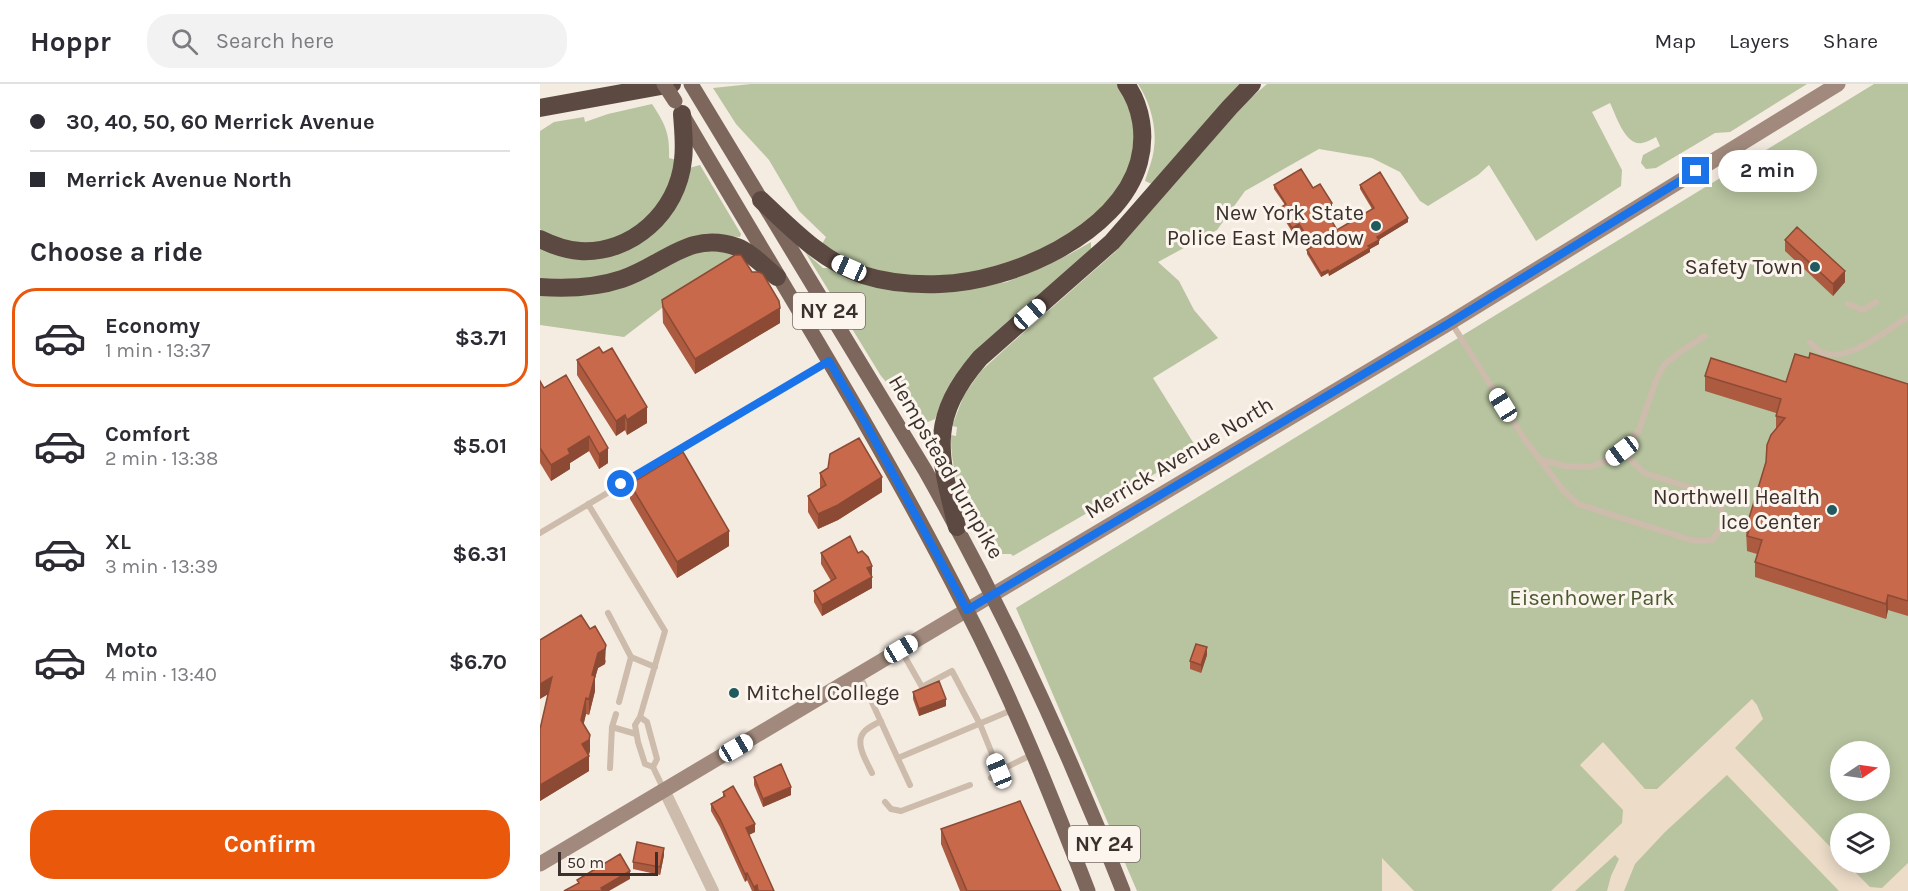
<!DOCTYPE html>
<meta charset="utf-8">
<style>
:root{--surface:#fff;--page:#f2f2f3;--text:#2b2b33;--muted:#7c7c81;--line:#e1e1e2;--accent:#ea580c}
body{margin:0;font-family:Karla,sans-serif;background:var(--page);color:var(--text);height:100vh;display:flex;flex-direction:column;font-size:22px;white-space:nowrap}
*{box-sizing:border-box;margin:0}
p{font-size:20px;color:var(--muted)}
.icon{flex:none;width:33px;height:33px;fill:none;stroke:currentColor;stroke-width:2;stroke-linecap:round;stroke-linejoin:round}
.map{position:relative;flex:1;overflow:hidden}
.side{display:flex;flex-direction:column;background:var(--surface);width:540px}
.side>*{flex:none}
.guide{display:grid;align-content:center;height:132px;padding:0 30px;background:var(--surface)}
.needle{width:39px;rotate:77deg}
.tools{position:absolute;left:1290px;top:657px;display:grid;gap:12px}
.tools a{display:grid;place-items:center;width:60px;height:60px;border-radius:50%;background:var(--surface);box-shadow:0 3px 15px #0003;font-size:30px}
.scale{position:absolute;left:18px;bottom:15px;width:100px;box-sizing:border-box;padding-left:6px;border:3px solid #3b302b;border-top:0;font-size:16px;line-height:21px;white-space:nowrap;color:#3b302b;-webkit-text-stroke:4px #fbf5ee;paint-order:stroke}
.end{position:absolute;width:27px;height:27px;margin:-14px;border:8px solid #1a73e8;background:#fff;box-shadow:0 0 0 3px #fff}
.from{border-radius:50%}
.bubble{position:absolute;height:42px;border-radius:21px;background:var(--surface);box-shadow:0 3px 15px #0003;font-size:20px;font-weight:700;line-height:42px;text-align:center}
.car{position:absolute;width:18px;height:36px;margin:-18px -9px;border-radius:8px;box-shadow:0 0 4px 2px #0007;background:linear-gradient(#fff 24%,#345 0 40%,#fff 0 76%,#345 0 86%,#fff 0)}
.guide b{display:flex;align-items:center;gap:21px;height:57px;font-size:22px}
.guide b+b{border-top:2px solid var(--line)}
.guide i{width:15px;height:15px;background:var(--text)}
ul{padding:0;list-style:none}
li{display:flex;align-items:center;gap:18px;height:99px;margin:0 12px 9px;padding:0 18px;border:3px solid transparent;border-radius:24px}
li div{flex:1}
li b{display:block;font-size:22px}
li em{font-style:normal;font-weight:700}
li.active{border-color:var(--accent)}
li>.icon{width:54px;height:54px;stroke-width:1.5}
h2{padding:0 30px;font-size:27px;line-height:72px}
.button{display:flex;gap:12px;margin-top:auto;padding:12px 30px}
.button a{flex:1;height:69px;border-radius:24px;background:var(--accent);color:#fff;font-size:24px;font-weight:700;line-height:69px;text-align:center}
header{display:flex;align-items:center;gap:36px;box-sizing:border-box;height:84px;padding:0 30px;background:var(--surface);border-bottom:2px solid var(--line)}
header strong{font-size:28px}
nav{display:flex;gap:33px;margin-inline-start:auto;font-size:21px}
.search{width:420px;height:54px;background:var(--page);display:flex;align-items:center;gap:15px;box-sizing:border-box;padding:0 21px;border-radius:24px;color:var(--muted);font-size:22px}
main{display:flex;flex:1;min-height:0}
.map>svg:first-child{display:block}
.green{fill:#b8c4a0;fill-rule:evenodd}
.plaza{fill:#ecdcc8}
.lines{fill:none;stroke-linecap:round;stroke-linejoin:round}
.lane{stroke:#cdbbac;stroke-width:6}
.street{stroke:#cdbbac;stroke-width:12}
.secondary{stroke:#a18a7d;stroke-width:15}
.primary{stroke:#7d675c;stroke-width:15}
.highway{stroke:#5c4a42;stroke-width:18}
.primary-bridge{stroke:#7d675c;stroke-width:15}
.wall{fill:#ac5a40}
.shaded-wall{fill:#8c4a34}
.building{fill:#c8694b;stroke:#8c4a34;stroke-width:1.5}
.route{stroke:#1a73e8;stroke-width:8}
.poi-dot{fill:#1f5a5e;stroke:#fbf5ee;stroke-width:2}
.labels{text-anchor:middle;dominant-baseline:central;stroke-width:6;stroke-linejoin:round;paint-order:stroke}
.shield{fill:#fbf5ee;stroke:#756b66;stroke-width:1.5}
.shield-label{font-size:21px;font-weight:bold;fill:#3b302b}
.poi-label{font-size:22px;fill:#3b302b;stroke:#fbf5ee;text-anchor:end}
.street-label{font-size:22px;fill:#3b302b;stroke:#fbf5ee}
.park-label{font-size:22px;fill:#4a5a2e;stroke:#fbf5ee}
</style>
<header>
<strong>Hoppr</strong>
<div class="search"><svg class="icon" aria-label="search" viewBox="0 0 24 24"><circle cx="10" cy="10" r="6"/><path d="M15 15l6 6"/></svg>Search here</div>
<nav><a>Map</a><a>Layers</a><a>Share</a></nav>
</header>
<main>
<section class="side">
<div class="guide">
<b><i class="from"></i>30, 40, 50, 60 Merrick Avenue</b>
<b><i></i>Merrick Avenue North</b>
</div>
<h2>Choose a ride</h2>
<ul>
<li class="active"><svg class="icon" aria-label="car" viewBox="0 0 24 24"><path d="M5 17H2v-5l4-1 3-4h7l3 4 3 1v5h-3M9 17h6M6 11h13"/><circle cx="7" cy="17" r="2"/><circle cx="17" cy="17" r="2"/></svg><div><b>Economy</b><p>1 min · 13:37</p></div><em>$3.71</em></li>
<li><svg class="icon" aria-label="car" viewBox="0 0 24 24"><path d="M5 17H2v-5l4-1 3-4h7l3 4 3 1v5h-3M9 17h6M6 11h13"/><circle cx="7" cy="17" r="2"/><circle cx="17" cy="17" r="2"/></svg><div><b>Comfort</b><p>2 min · 13:38</p></div><em>$5.01</em></li>
<li><svg class="icon" aria-label="car" viewBox="0 0 24 24"><path d="M5 17H2v-5l4-1 3-4h7l3 4 3 1v5h-3M9 17h6M6 11h13"/><circle cx="7" cy="17" r="2"/><circle cx="17" cy="17" r="2"/></svg><div><b>XL</b><p>3 min · 13:39</p></div><em>$6.31</em></li>
<li><svg class="icon" aria-label="car" viewBox="0 0 24 24"><path d="M5 17H2v-5l4-1 3-4h7l3 4 3 1v5h-3M9 17h6M6 11h13"/><circle cx="7" cy="17" r="2"/><circle cx="17" cy="17" r="2"/></svg><div><b>Moto</b><p>4 min · 13:40</p></div><em>$6.70</em></li>
</ul>
<div class="button"><a>Confirm</a></div>
</section>
<div class="map">
<svg width="1368" height="807" viewBox="0 0 1368 807">
<rect width="100%" height="100%" fill="#f4ebe1"/>
<!-- green -->
<path class="green" d="M 211,0 L 577,0 L 583,7 L 595,37 L 596,66 L 583,102 L 544,140 L 513,161 L 475,177 L 430,189 L 390,193 L 354,190 L 319,181 L 282,160 L 286,153 L 259,127 L 229,76 L 196,40 L 173,4 Z
M 598,0 L 703,0 L 612,100 L 605,97 C 608,87 613,75 614,64 C 617,43 610,18 598,0 Z
M 727,0 L 1267,0 L 1190,48 L 1175,49 L 1116,84 L 1106,85 L 1101,79 L 1103,71 L 1120,62 L 1116,53 C 1112,55 1107,58 1102,59 C 1085,62 1076,31 1070,19 L 1052,28 L 1082,86 L 1081,102 L 996,157 L 949,81 L 938,91 L 888,122 L 880,117 L 860,88 L 832,74 L 779,65 L 705,107 L 677,146 L 618,178 L 639,197 L 654,226 L 678,254 L 613,294 L 656,363 L 649,370 L 473,472 L 471,470 L 462,470 L 454,466 L 452,469 C 430,431 410,396 411,351 L 416,352 L 417,343 L 412,342 L 424,311 L 441,287 L 466,264 L 575,168 L 706,18 Z
M 1334,0 L 1368,0 L 1368,807 L 597,807 L 476,524 ZM 1300,668 L 1340,668 L 1340,706 L 1300,706 ZM 1300,740 L 1340,740 L 1340,778 L 1300,778 Z
M 112,20 C 125,40 130,49 129,74 L 137,76 C 133,95 128,116 114,130 C 85,159 34,172 0,145 L 0,47 L 14,38 L 44,33 L 45,38 L 68,30 Z
M 160,81 L 201,150 L 200,153 L 169,151 L 96,184 L 57,196 L 0,194 L 0,162 L 22,171 L 112,150 L 132,129 L 144,106 L 149,84 Z
M 551,158 L 551,169 L 421,284 L 403,314 L 395,335 L 383,340 L 341,292 L 265,168 L 283,184 L 292,184 L 326,200 L 364,208 L 406,208 L 467,198 L 528,171 Z
M 155,166 L 195,169 L 195,172 L 156,198 L 84,253 L 0,241 L 0,208 L 22,211 Z"/>
<!-- plaza -->
<path class="plaza" d="M 1212,615 L 1217,621 L 1223,635 L 1195,664 L 1300,773 L 1300,778 L 1306,779 L 1330,803 L 1342,804 L 1368,779 L 1368,807 L 1299,807 L 1187,691 L 1125,748 L 1095,780 L 1084,807 L 1067,807 L 1071,792 L 1079,775 L 1075,771 L 1035,807 L 1011,807 L 1082,739 L 1083,726 L 1040,681 L 1063,658 L 1105,705 L 1117,705 Z
M 842,774 L 874,807 L 842,807 Z"/>
<g class="lines">
<!-- lane -->
<path class="lane" d="M 1308,220 L 1323,226 L 1336,218
M 911,238 L 985,356 L 1023,406 L 1038,420 L 1154,457 L 1172,456 C 1188,440 1186,423 1168,409 L 1104,389 L 1082,367
M 1270,259 C 1273,261 1277,266 1281,268 C 1308,280 1346,246 1368,233
M 1002,376 L 1025,382 L 1050,383 L 1071,375 L 1088,362 L 1099,346 L 1116,296 L 1124,281 L 1140,268 L 1165,252
M 48,420 L 125,547 L 100,633 L 95,641 L 98,658 L 105,680 L 113,683 L 123,704
M 0,449 L 289,277
M 68,529 L 91,573 L 115,583
M 361,566 L 382,603 L 412,587 L 440,640 L 459,687
M 319,590 L 370,701
M 79,618 L 91,573
M 100,633 L 107,638 L 117,675 L 113,683
M 72,643 L 96,650
M 358,674 L 472,626
M 70,684 L 72,643 L 76,630
M 332,689 C 327,678 314,659 324,648 C 328,643 336,640 341,637
M 451,694 L 459,687 L 493,670
M 345,718 L 351,725 L 361,727 L 430,701"/>
<!-- street -->
<path class="street" d="M 124,706 L 173,807"/>
<!-- secondary -->
<path class="secondary" d="M 0,780 L 911,238 L 1298,0"/>
<!-- primary -->
<path class="primary" d="M 151,0 L 385,386 C 461,521 527,662 583,807
M 142,30 C 238,194 340,355 426,525 C 473,616 511,711 548,807"/>
<!-- highway -->
<path class="highway" d="M 0,24 L 132,0
M 221,116 C 252,145 282,177 323,191 C 348,199 375,201 400,200 C 470,198 579,151 599,78 C 606,52 602,23 586,0
M 0,155 C 12,161 26,166 40,167 C 92,170 138,128 143,76 C 145,61 143,45 142,30
M 0,203 C 28,205 55,204 82,195 C 124,181 149,146 197,163 C 209,167 226,184 237,193
M 417,443 C 399,370 387,336 440,274 L 572,158 L 690,23 L 712,0"/>
<!-- primary-bridge -->
<path class="primary-bridge" d="M 124,0 L 135,17"/>
</g>
<!-- wall -->
<path class="wall" d="M 734,101 L 773,104 L 792,123 L 786,127 L 797,146 L 832,125 L 820,105 L 820,101 L 868,138 L 838,156 L 839,160 L 830,165 L 830,168 L 789,192 L 788,189 L 781,193 L 767,170 L 767,166 L 771,164 L 759,144 L 752,148 L 740,128 L 740,124 L 745,121 L 734,105 Z
M 1245,156 L 1305,198 L 1293,212 L 1245,167 Z
M 122,216 L 240,239 L 155,290 L 123,239 Z
M 37,276 L 107,339 L 87,351 L 85,346 L 76,352 L 37,291 Z
M 26,291 L 68,379 L 59,385 L 49,367 L 30,379 L 30,385 L 11,397 L 0,379 L 0,297 L 4,304 Z
M 1165,292 L 1246,298 L 1368,300 L 1368,532 L 1348,526 L 1346,535 L 1215,493 L 1215,478 L 1217,470 L 1207,467 L 1206,444 L 1236,345 L 1236,329 L 1165,307 Z
M 280,389 L 342,408 L 298,436 L 278,445 L 268,428 L 268,412 L 280,405 Z
M 90,400 L 189,462 L 137,494 L 90,415 Z
M 281,469 L 318,469 L 332,482 L 332,504 L 282,532 L 274,518 L 274,507 L 291,497 L 281,480 Z
M 667,571 L 661,589 L 650,585 L 650,577 Z
M 66,576 L 65,580 L 58,584 L 55,594 L 55,607 L 49,631 L 46,630 L 43,641 L 50,667 L 48,671 L 49,687 L 0,717 L 0,645 L 8,610 Z
M 373,608 L 406,622 L 379,632 L 373,615 Z
M 214,693 L 251,711 L 223,723 L 214,701 Z
M 183,708 L 215,748 L 209,751 L 234,807 L 212,807 L 207,796 L 205,798 L 180,743 L 171,727 L 171,720 L 183,713 Z
M 401,745 L 521,807 L 420,807 L 401,760 Z
M 124,771 L 120,791 L 93,785 L 93,778 Z"/>
<!-- shaded-wall -->
<path class="shaded-wall" d="M 792,119 L 792,123 L 784,128 L 784,124 Z
M 868,134 L 868,138 L 837,157 L 837,153 Z
M 759,140 L 759,144 L 752,148 L 752,144 Z
M 839,156 L 839,160 L 830,165 L 830,168 L 789,192 L 789,188 Z
M 788,186 L 788,189 L 781,193 L 781,189 Z
M 1305,187 L 1305,198 L 1293,212 L 1293,200 Z
M 240,224 L 240,239 L 155,290 L 155,275 Z
M 107,323 L 107,339 L 87,351 L 87,336 Z
M 85,331 L 85,346 L 76,352 L 76,337 Z
M 49,352 L 49,367 L 30,379 L 30,385 L 11,397 L 11,381 L 28,365 Z
M 68,364 L 68,379 L 59,385 L 59,370 Z
M 342,393 L 342,408 L 298,436 L 278,445 L 278,430 Z
M 189,447 L 189,462 L 137,494 L 137,478 Z
M 332,482 L 332,504 L 282,532 L 282,521 L 327,484 Z
M 1348,511 L 1348,526 L 1346,535 L 1346,520 Z
M 66,561 L 65,580 L 58,584 L 55,594 L 55,607 L 49,631 L 49,615 L 52,591 L 58,569 Z
M 667,563 L 667,571 L 661,589 L 661,581 Z
M 12,593 L 12,608 L 0,615 L 0,600 Z
M 46,614 L 46,630 L 41,652 L 41,636 Z
M 406,615 L 406,622 L 379,632 L 379,625 Z
M 50,651 L 50,667 L 49,671 L 42,660 Z
M 49,672 L 49,687 L 0,717 L 0,701 Z
M 251,703 L 251,711 L 223,723 L 223,715 Z
M 215,740 L 215,748 L 206,752 L 206,744 Z
M 124,764 L 124,771 L 120,791 L 120,783 Z
M 90,787 L 90,795 L 69,807 L 61,807 L 61,804 Z
M 207,789 L 207,796 L 205,798 L 205,790 Z
M 217,801 L 217,807 L 214,807 L 214,803 Z"/>
<!-- building -->
<path class="building" d="M 761,85 L 773,104 L 780,100 L 792,119 L 784,124 L 797,146 L 834,124 L 820,101 L 840,88 L 868,134 L 837,153 L 839,156 L 828,162 L 830,164 L 789,188 L 788,186 L 781,189 L 767,166 L 773,162 L 759,140 L 752,144 L 740,124 L 746,120 L 734,101 Z
M 1257,143 L 1305,187 L 1293,200 L 1245,156 Z
M 195,171 L 201,171 L 212,188 L 219,188 L 223,190 L 239,217 L 240,224 L 155,275 L 123,223 L 122,216 Z
M 59,263 L 63,269 L 72,264 L 107,323 L 87,336 L 85,331 L 76,337 L 37,276 Z
M 1270,269 L 1368,300 L 1368,517 L 1348,511 L 1346,520 L 1215,478 L 1222,456 L 1207,452 L 1209,446 L 1206,444 L 1226,378 L 1227,361 L 1231,351 L 1245,334 L 1236,332 L 1241,315 L 1165,292 L 1171,274 L 1246,298 L 1255,270 L 1269,274 Z
M 26,291 L 68,364 L 59,370 L 49,352 L 28,365 L 30,370 L 11,381 L 0,364 L 0,297 L 4,304 Z
M 319,354 L 342,393 L 298,421 L 278,430 L 268,412 L 286,401 L 280,389 L 288,384 L 290,370 Z
M 143,368 L 189,447 L 137,478 L 90,400 Z
M 310,452 L 318,469 L 322,467 L 328,473 L 332,482 L 327,484 L 332,493 L 282,521 L 274,507 L 296,494 L 281,469 Z
M 41,531 L 50,545 L 55,542 L 66,561 L 65,565 L 58,569 L 52,591 L 55,592 L 49,615 L 46,614 L 41,636 L 50,651 L 49,656 L 42,660 L 49,672 L 0,701 L 0,645 L 12,593 L 0,600 L 0,556 Z
M 656,560 L 667,563 L 661,581 L 650,577 Z
M 399,597 L 406,615 L 379,625 L 373,608 Z
M 241,680 L 251,703 L 223,715 L 214,693 Z
M 193,702 L 215,740 L 206,744 L 234,807 L 218,807 L 217,801 L 214,803 L 207,789 L 205,790 L 180,735 L 171,720 L 185,712 L 183,708 Z
M 480,717 L 521,807 L 427,807 L 401,745 Z
M 97,758 L 124,764 L 120,783 L 93,778 Z
M 80,770 L 90,787 L 61,804 L 63,807 L 24,807 L 39,799 L 37,796 Z"/>
<g class="lines">
<!-- route -->
<path class="route" d="M 81,400 L 289,277 L 326,340 L 427,526 L 911,238 L 1156,87"/>
</g>
<!-- markers -->
<g class="poi-dot">
<circle cx="836" cy="142" r="6"/>
<circle cx="1275" cy="183" r="6"/>
<circle cx="1292" cy="426" r="6"/>
<circle cx="194" cy="609" r="6"/>
</g>
<g class="labels">
<!-- shield labels -->
<g class="shield">
<rect x="253" y="209" width="72" height="36" rx="4.5"/>
<rect x="528" y="742" width="72" height="36" rx="4.5"/>
</g>
<g class="shield-label">
<text x="289" y="227">NY 24</text>
<text x="564" y="760">NY 24</text>
</g>
<!-- poi labels -->
<g class="poi-label">
<text x="824" y="129">New York State<tspan x="824" dy="25">Police East Meadow</tspan></text>
<text x="1263" y="183">Safety Town</text>
<text x="1280" y="413">Northwell Health<tspan x="1280" dy="25">Ice Center</tspan></text>
<text x="206" y="609" text-anchor="start">Mitchel College</text>
</g>
<!-- street labels -->
<g class="street-label">
<text transform="translate(639 374) rotate(-31)">Merrick Avenue North</text>
<text transform="translate(406 383) rotate(60)">Hempstead Turnpike</text>
</g>
<!-- park labels -->
<g class="park-label">
<text x="1052" y="514">Eisenhower Park</text>
</g>
</g>
</svg>
<div class="tools">
<a><svg class="needle" viewBox="-14 -14 28 28"><path d="M0-13l5 13h-10z" fill="#e53935"/><path d="M0 13l5-13h-10z" fill="#7c7c81"/></svg></a>
<a><svg class="icon" aria-label="layers" viewBox="0 0 24 24"><path d="M12 4l9 5-9 5-9-5zM3 14l9 5 9-5"/></svg></a>
</div>
<div class="scale">50 m</div>
<i class="end from" style="left:81px;top:400px"></i>
<i class="end" style="left:1156px;top:87px"></i>
<div class="bubble" style="left:1178px;top:66px;width:99px">2 min</div>
<i class="car" style="left:309px;top:184px;rotate:294deg"></i>
<i class="car" style="left:490px;top:230px;rotate:49deg"></i>
<i class="car" style="left:963px;top:321px;rotate:328deg"></i>
<i class="car" style="left:1082px;top:367px;rotate:233deg"></i>
<i class="car" style="left:361px;top:565px;rotate:59deg"></i>
<i class="car" style="left:196px;top:664px;rotate:60deg"></i>
<i class="car" style="left:459px;top:687px;rotate:338deg"></i>
</div>
</main>
